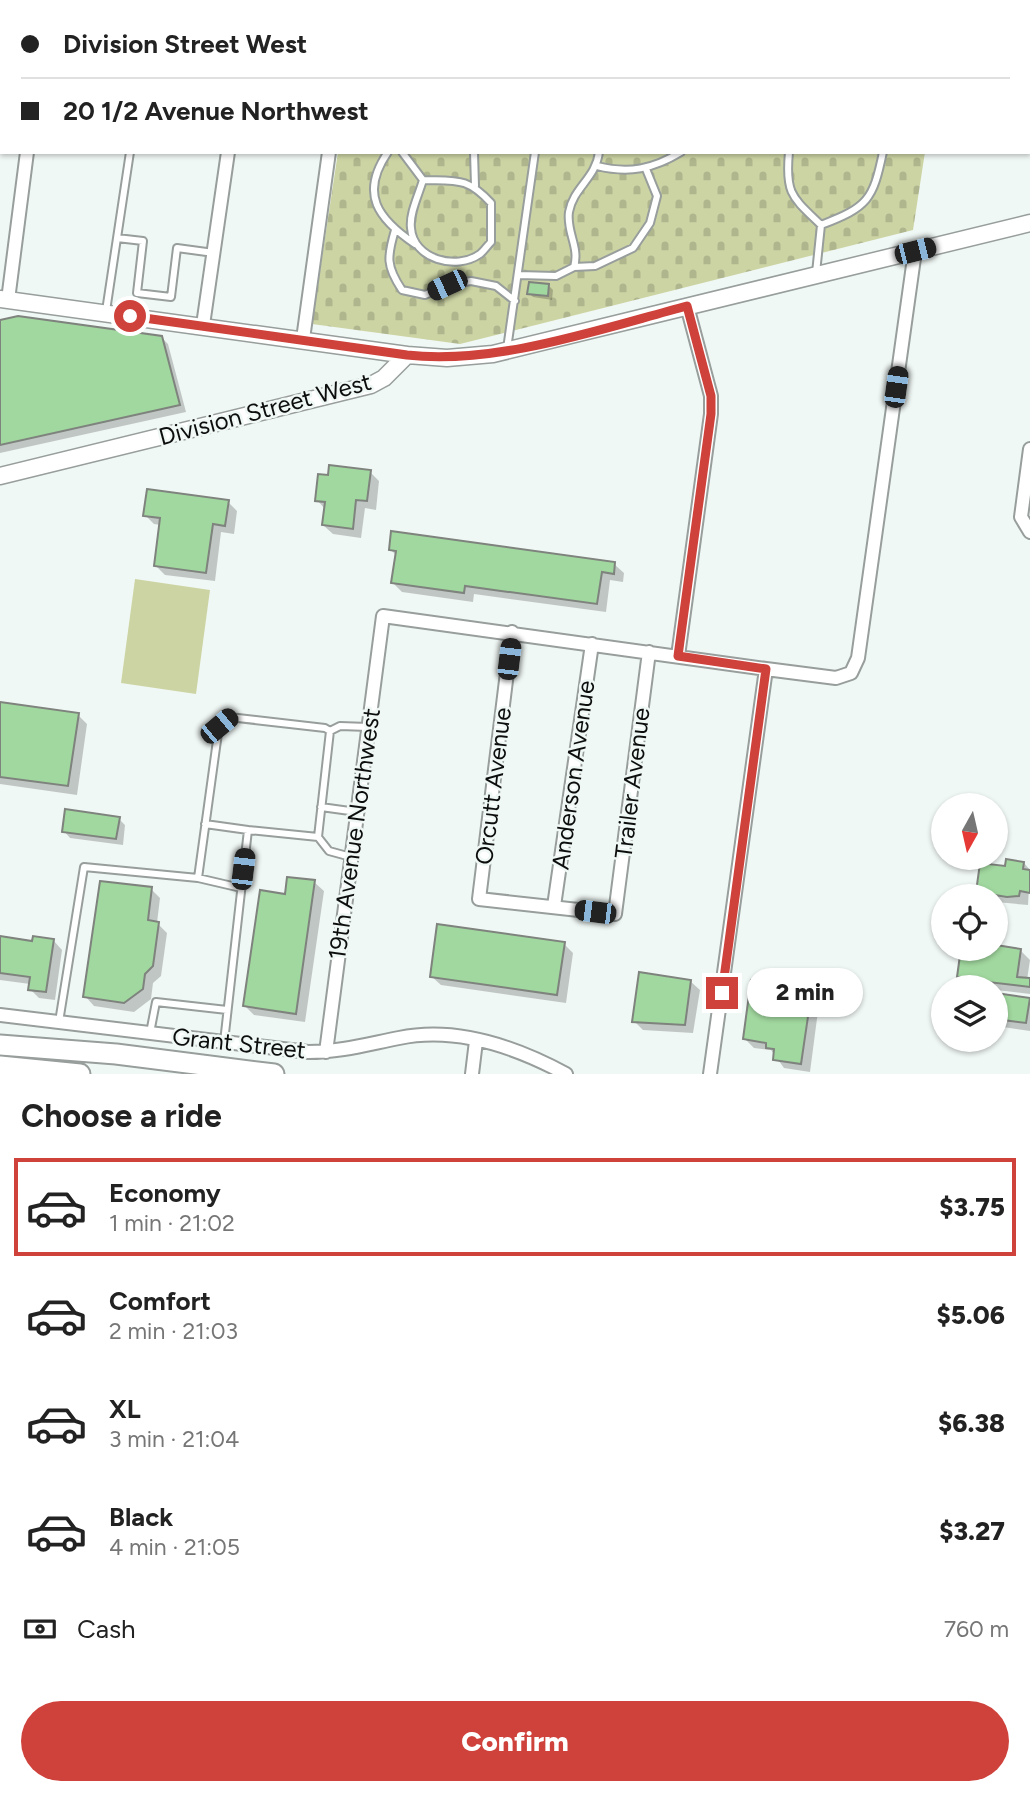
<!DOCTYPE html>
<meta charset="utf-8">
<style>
:root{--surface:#fff;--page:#f2f2f2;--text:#222;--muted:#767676;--line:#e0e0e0;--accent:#cf413b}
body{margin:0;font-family:Figtree,sans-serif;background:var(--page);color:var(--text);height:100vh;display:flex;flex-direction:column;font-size:26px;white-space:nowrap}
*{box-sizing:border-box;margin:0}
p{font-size:23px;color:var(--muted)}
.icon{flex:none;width:38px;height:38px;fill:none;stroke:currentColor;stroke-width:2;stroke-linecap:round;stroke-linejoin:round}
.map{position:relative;height:1074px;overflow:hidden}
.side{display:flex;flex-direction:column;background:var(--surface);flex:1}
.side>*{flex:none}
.top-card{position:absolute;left:0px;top:0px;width:1031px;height:154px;box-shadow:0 2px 5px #0004;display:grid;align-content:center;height:154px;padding:0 21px;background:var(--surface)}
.needle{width:46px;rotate:188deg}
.fabs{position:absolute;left:931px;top:793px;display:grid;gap:14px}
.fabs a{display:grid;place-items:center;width:77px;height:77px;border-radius:50%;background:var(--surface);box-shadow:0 2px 5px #0004;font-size:35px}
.end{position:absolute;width:32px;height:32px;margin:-16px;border:9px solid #cf413b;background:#fff;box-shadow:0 0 0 4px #fff}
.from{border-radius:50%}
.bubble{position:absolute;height:49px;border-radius:24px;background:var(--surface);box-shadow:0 2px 5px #0004;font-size:23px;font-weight:800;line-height:49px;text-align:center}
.car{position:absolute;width:21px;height:42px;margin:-21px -10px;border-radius:9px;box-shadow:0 0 5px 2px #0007;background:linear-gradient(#222 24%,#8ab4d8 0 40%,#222 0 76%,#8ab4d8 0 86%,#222 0)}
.top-card b{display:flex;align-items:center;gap:24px;height:66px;font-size:26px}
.top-card b+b{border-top:2px solid var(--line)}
.top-card i{width:18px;height:18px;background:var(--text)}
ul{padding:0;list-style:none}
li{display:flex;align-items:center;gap:21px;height:98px;margin:0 14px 10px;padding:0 7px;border:4px solid transparent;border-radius:0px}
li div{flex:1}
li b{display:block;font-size:26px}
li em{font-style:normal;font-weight:800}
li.active{border-color:var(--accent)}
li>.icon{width:63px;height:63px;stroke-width:1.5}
h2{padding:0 21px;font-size:32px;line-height:84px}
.pay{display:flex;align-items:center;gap:18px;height:77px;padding:0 21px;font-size:26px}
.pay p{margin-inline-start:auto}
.action{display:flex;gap:14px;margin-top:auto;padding:14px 21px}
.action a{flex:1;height:80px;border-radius:42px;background:var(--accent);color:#fff;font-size:28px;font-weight:800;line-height:80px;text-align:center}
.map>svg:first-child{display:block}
.cemetery{fill:url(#cemetery-stones)}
.pitch{fill:#cdd4a4}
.shadow{fill:#0003}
.building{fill:#a1d89f;stroke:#7f837e;stroke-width:2}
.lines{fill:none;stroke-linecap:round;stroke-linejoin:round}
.service-casing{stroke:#979e9c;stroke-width:10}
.minor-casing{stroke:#979e9c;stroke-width:16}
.tertiary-casing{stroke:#979e9c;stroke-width:19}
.primary-casing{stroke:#979e9c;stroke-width:23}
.path{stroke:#979c9a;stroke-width:2;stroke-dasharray:3.5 3.5;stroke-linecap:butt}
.service{stroke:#fff;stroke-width:6}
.minor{stroke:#fff;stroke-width:12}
.tertiary{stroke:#fff;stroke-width:16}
.primary{stroke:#fff;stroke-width:19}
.route{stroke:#cf413b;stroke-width:9}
.labels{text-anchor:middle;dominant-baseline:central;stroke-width:5;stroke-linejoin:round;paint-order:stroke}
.street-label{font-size:24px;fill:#0c0e0d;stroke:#f0f8f5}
</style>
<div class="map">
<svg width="1030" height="1074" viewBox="0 0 1030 1074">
<defs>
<pattern id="cemetery-stones" width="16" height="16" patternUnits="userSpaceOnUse" patternTransform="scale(1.75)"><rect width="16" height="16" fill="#cdd4a4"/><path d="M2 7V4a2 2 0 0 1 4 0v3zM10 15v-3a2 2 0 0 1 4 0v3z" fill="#afb58c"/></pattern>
</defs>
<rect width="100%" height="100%" fill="#f0f8f5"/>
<!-- cemetery -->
<path class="cemetery" d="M 360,0 L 949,0 L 360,2 Z
M 338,152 L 925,152 L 913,230 L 460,344 L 312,324 Z"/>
<!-- pitch -->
<path class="pitch" d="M 135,579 L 210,590 L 196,694 L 121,683 Z"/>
<!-- shadow -->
<path class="shadow" d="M 80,0 L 124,0 L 126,2 L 79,2 Z
M 0,1 L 4,2 L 2,2 L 2,31 Z
M 0,64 L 2,64 L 2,93 L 0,93 Z
M 549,286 L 553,290 L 552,300 L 533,297 L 529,293 Z
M 0,321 L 161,337 L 168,344 L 186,412 L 0,453 Z
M 370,472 L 379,481 L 376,510 L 365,508 L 361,538 L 333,534 L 323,525 L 325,509 L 317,500 Z
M 228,502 L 237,511 L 234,534 L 221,532 L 215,581 L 165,575 L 156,566 L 161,525 L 154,524 L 145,515 Z
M 390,549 L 614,564 L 624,573 L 623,582 L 610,580 L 606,612 L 474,594 L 473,602 L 402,592 L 393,583 L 397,556 Z
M 0,704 L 78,715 L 87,724 L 77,795 L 0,784 Z
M 119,819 L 125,825 L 123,845 L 70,838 L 64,831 Z
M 1024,863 L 1030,870 L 1028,905 L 996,902 L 996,896 L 982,896 L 978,892 L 1007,868 Z
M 314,882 L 324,891 L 305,1022 L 254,1015 L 245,1006 L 286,896 Z
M 151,889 L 160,898 L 157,923 L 167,933 L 161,976 L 153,983 L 151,999 L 134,1012 L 94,1006 L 85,996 Z
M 0,938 L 33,943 L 53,940 L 62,950 L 55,1000 L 39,998 L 30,989 L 30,984 L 0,980 Z
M 564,944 L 573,953 L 566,1003 L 441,985 L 431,976 Z
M 996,947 L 1020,950 L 1030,960 L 1027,980 L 1030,980 L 1030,994 L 996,990 L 996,987 L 971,987 L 959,977 Z
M 690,981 L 700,990 L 693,1033 L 643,1030 L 634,1021 Z
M 816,991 L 825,1000 L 823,1012 L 818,1011 L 810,1072 L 784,1068 L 771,1050 L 754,1048 L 745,1039 Z
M 996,995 L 1030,1001 L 1030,1031 L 996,1026 Z"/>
<!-- building -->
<path class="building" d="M 529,282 L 549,284 L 548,296 L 527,294 Z
M 18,316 L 162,336 L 180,405 L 0,445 L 0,320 Z
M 329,465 L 371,470 L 367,501 L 356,500 L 353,529 L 322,525 L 325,502 L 315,501 L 318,474 L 328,475 Z
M 147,489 L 229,500 L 225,526 L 213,524 L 206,573 L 154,566 L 160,518 L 143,516 Z
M 391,531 L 615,562 L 614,574 L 602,572 L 597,604 L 465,586 L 464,593 L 391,583 L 396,551 L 389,550 Z
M 0,702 L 79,713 L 68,786 L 0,777 Z
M 65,809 L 120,817 L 116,839 L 62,832 Z
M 1006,859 L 1024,862 L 1023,869 L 1030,870 L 1030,893 L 1020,891 L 1019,896 L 1007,897 L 976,892 L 980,863 L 1005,866 Z
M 287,877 L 315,880 L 296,1014 L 243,1006 L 260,890 L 285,894 Z
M 100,881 L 152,887 L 148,920 L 159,922 L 153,966 L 145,974 L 143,989 L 124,1003 L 83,997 Z
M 437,924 L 565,942 L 557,995 L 430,977 Z
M 0,936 L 32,941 L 33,936 L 54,939 L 46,992 L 28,990 L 30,977 L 0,973 Z
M 996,945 L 1021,949 L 1017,977 L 1030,978 L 1030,987 L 980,981 L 979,987 L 970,987 L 971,979 L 957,977 L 961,948 L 996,948 Z
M 639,972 L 691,980 L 685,1025 L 632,1022 Z
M 751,980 L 817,989 L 815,1003 L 810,1003 L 801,1064 L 773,1060 L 774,1049 L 766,1048 L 766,1043 L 743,1039 Z
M 996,993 L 1030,998 L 1026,1023 L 996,1019 Z"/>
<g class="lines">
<!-- service casing -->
<g class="service-casing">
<path id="service" d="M 485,0 L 485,2
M 708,0 L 708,2
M 153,2 L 153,0
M 433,2 L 435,0
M 556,2 L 557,0
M 616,2 L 617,0
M 388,152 C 359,194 378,219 415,244
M 402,152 L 423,180
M 474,152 L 475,186
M 789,152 C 785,194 792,197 821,225
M 597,166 C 629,174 653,169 681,152
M 423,180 C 457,181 467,177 491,203 L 491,242 C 487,246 484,251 480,254 C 456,271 413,259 411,228 C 409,214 419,194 423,180 Z
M 821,225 C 868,207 873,200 883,152
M 395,230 C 387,257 386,266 402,290 L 425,295 L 447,285 L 471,281 L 496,286 L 515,301
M 117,238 L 143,241 L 137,293 L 171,297 L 177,248 L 214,253
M 574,267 L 595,266 L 633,248 L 650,223 L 657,196 L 646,169
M 816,273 L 821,225
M 518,275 L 556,276 L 574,267 C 580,247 566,232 569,212 C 573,188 596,178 599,152
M 106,311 L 130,152
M 507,349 L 535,152
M 330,731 L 340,726 L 368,727
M 321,807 L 357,812
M 205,824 L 248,830
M 318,837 L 329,851 L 351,857
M 198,878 L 241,888
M 59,1022 L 84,867 L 198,878 L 219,726 L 229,717 L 325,728 L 330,731 L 318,837 L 248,830 L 224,1042
M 150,1033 L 156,1002 L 227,1010"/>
</g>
<!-- minor casing -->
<g class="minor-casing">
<path id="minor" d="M 45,2 L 45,0
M 249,2 L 250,0
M 351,2 L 351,0
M 8,300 L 27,152
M 203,325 L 228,152
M 303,339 L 329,152
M 1030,449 L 1021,517 L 1030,532
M 512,632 L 479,899 L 615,914 L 649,652
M 678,656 L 711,414 L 711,396 L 687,306
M 554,906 L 592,644
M 0,1015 L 308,1052 C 340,1052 368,1044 399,1038 C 456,1026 516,1047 566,1074
M 326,1052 L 383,616 L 766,669 L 836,678 L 851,673 L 858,658 L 915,251
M 472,1074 L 476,1041
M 710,1074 L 766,669"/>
</g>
<!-- tertiary casing -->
<g class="tertiary-casing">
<path id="tertiary" d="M 0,299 L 407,355 L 384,378 L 371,385 L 0,476
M 407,355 L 447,358 L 493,354 L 1030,223"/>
</g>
<!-- primary casing -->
<g class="primary-casing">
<path id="primary" d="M 0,1045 L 116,1054 L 274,1074
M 0,1066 L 80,1074"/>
</g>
<!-- path -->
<path class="path" d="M 776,2 L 776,0"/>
<!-- service -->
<use href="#service" class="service"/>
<!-- minor -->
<use href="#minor" class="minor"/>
<!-- tertiary -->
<use href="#tertiary" class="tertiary"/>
<!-- primary -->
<use href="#primary" class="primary"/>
</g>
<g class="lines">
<!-- route -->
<path class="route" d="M 130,316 L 407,355 C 497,365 600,329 687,306 L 711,396 L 711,414 L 678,656 L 766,669 L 722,993"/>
</g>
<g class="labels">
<!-- street labels -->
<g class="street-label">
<text transform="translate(265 409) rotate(-15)">Division Street West</text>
<text transform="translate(573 775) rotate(-82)">Anderson Avenue</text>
<text transform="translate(632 783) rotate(-83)">Trailer Avenue</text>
<text transform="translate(493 786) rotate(-83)">Orcutt Avenue</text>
<text transform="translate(354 834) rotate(-82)">19th Avenue Northwest</text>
<text transform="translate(239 1043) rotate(6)">Grant Street</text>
</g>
</g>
</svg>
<div class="fabs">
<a><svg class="needle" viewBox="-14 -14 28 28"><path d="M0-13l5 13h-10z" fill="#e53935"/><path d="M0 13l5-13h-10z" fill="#767676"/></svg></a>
<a><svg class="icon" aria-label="locate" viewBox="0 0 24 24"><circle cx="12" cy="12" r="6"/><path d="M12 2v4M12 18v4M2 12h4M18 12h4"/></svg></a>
<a><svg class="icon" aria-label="layers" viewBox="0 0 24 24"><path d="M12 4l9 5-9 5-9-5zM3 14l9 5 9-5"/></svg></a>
</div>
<i class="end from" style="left:130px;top:316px"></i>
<i class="end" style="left:722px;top:993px"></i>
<div class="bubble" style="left:747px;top:968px;width:116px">2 min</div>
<i class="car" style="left:915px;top:251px;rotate:76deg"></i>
<i class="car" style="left:447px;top:285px;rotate:245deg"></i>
<i class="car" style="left:896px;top:387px;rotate:8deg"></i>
<i class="car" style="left:509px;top:659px;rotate:7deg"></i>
<i class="car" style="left:219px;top:726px;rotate:50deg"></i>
<i class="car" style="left:243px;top:869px;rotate:7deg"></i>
<i class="car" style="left:595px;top:912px;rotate:277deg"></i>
<div class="top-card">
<b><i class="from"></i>Division Street West</b>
<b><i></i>20 1/2 Avenue Northwest</b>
</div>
</div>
<section class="side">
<h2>Choose a ride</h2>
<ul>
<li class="active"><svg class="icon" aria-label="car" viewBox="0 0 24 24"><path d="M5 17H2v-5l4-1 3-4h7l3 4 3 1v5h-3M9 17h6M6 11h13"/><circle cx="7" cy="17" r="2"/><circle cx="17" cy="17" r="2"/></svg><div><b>Economy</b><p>1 min · 21:02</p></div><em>$3.75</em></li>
<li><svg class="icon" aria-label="car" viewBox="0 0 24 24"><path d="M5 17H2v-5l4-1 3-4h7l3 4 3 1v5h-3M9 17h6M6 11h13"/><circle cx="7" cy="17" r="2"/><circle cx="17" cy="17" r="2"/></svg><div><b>Comfort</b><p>2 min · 21:03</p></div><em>$5.06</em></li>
<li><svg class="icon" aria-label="car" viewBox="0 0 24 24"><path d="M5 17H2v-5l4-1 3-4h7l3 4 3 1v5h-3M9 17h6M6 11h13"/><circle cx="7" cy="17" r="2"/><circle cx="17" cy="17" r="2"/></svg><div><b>XL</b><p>3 min · 21:04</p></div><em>$6.38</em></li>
<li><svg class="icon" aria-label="car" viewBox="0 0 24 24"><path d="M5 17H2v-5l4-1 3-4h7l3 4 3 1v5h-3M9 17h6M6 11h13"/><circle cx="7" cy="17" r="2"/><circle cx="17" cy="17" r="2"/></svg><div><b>Black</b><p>4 min · 21:05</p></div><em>$3.27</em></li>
</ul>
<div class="pay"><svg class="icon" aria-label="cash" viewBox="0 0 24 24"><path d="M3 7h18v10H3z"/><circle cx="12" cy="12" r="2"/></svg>Cash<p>760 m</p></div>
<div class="action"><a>Confirm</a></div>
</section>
